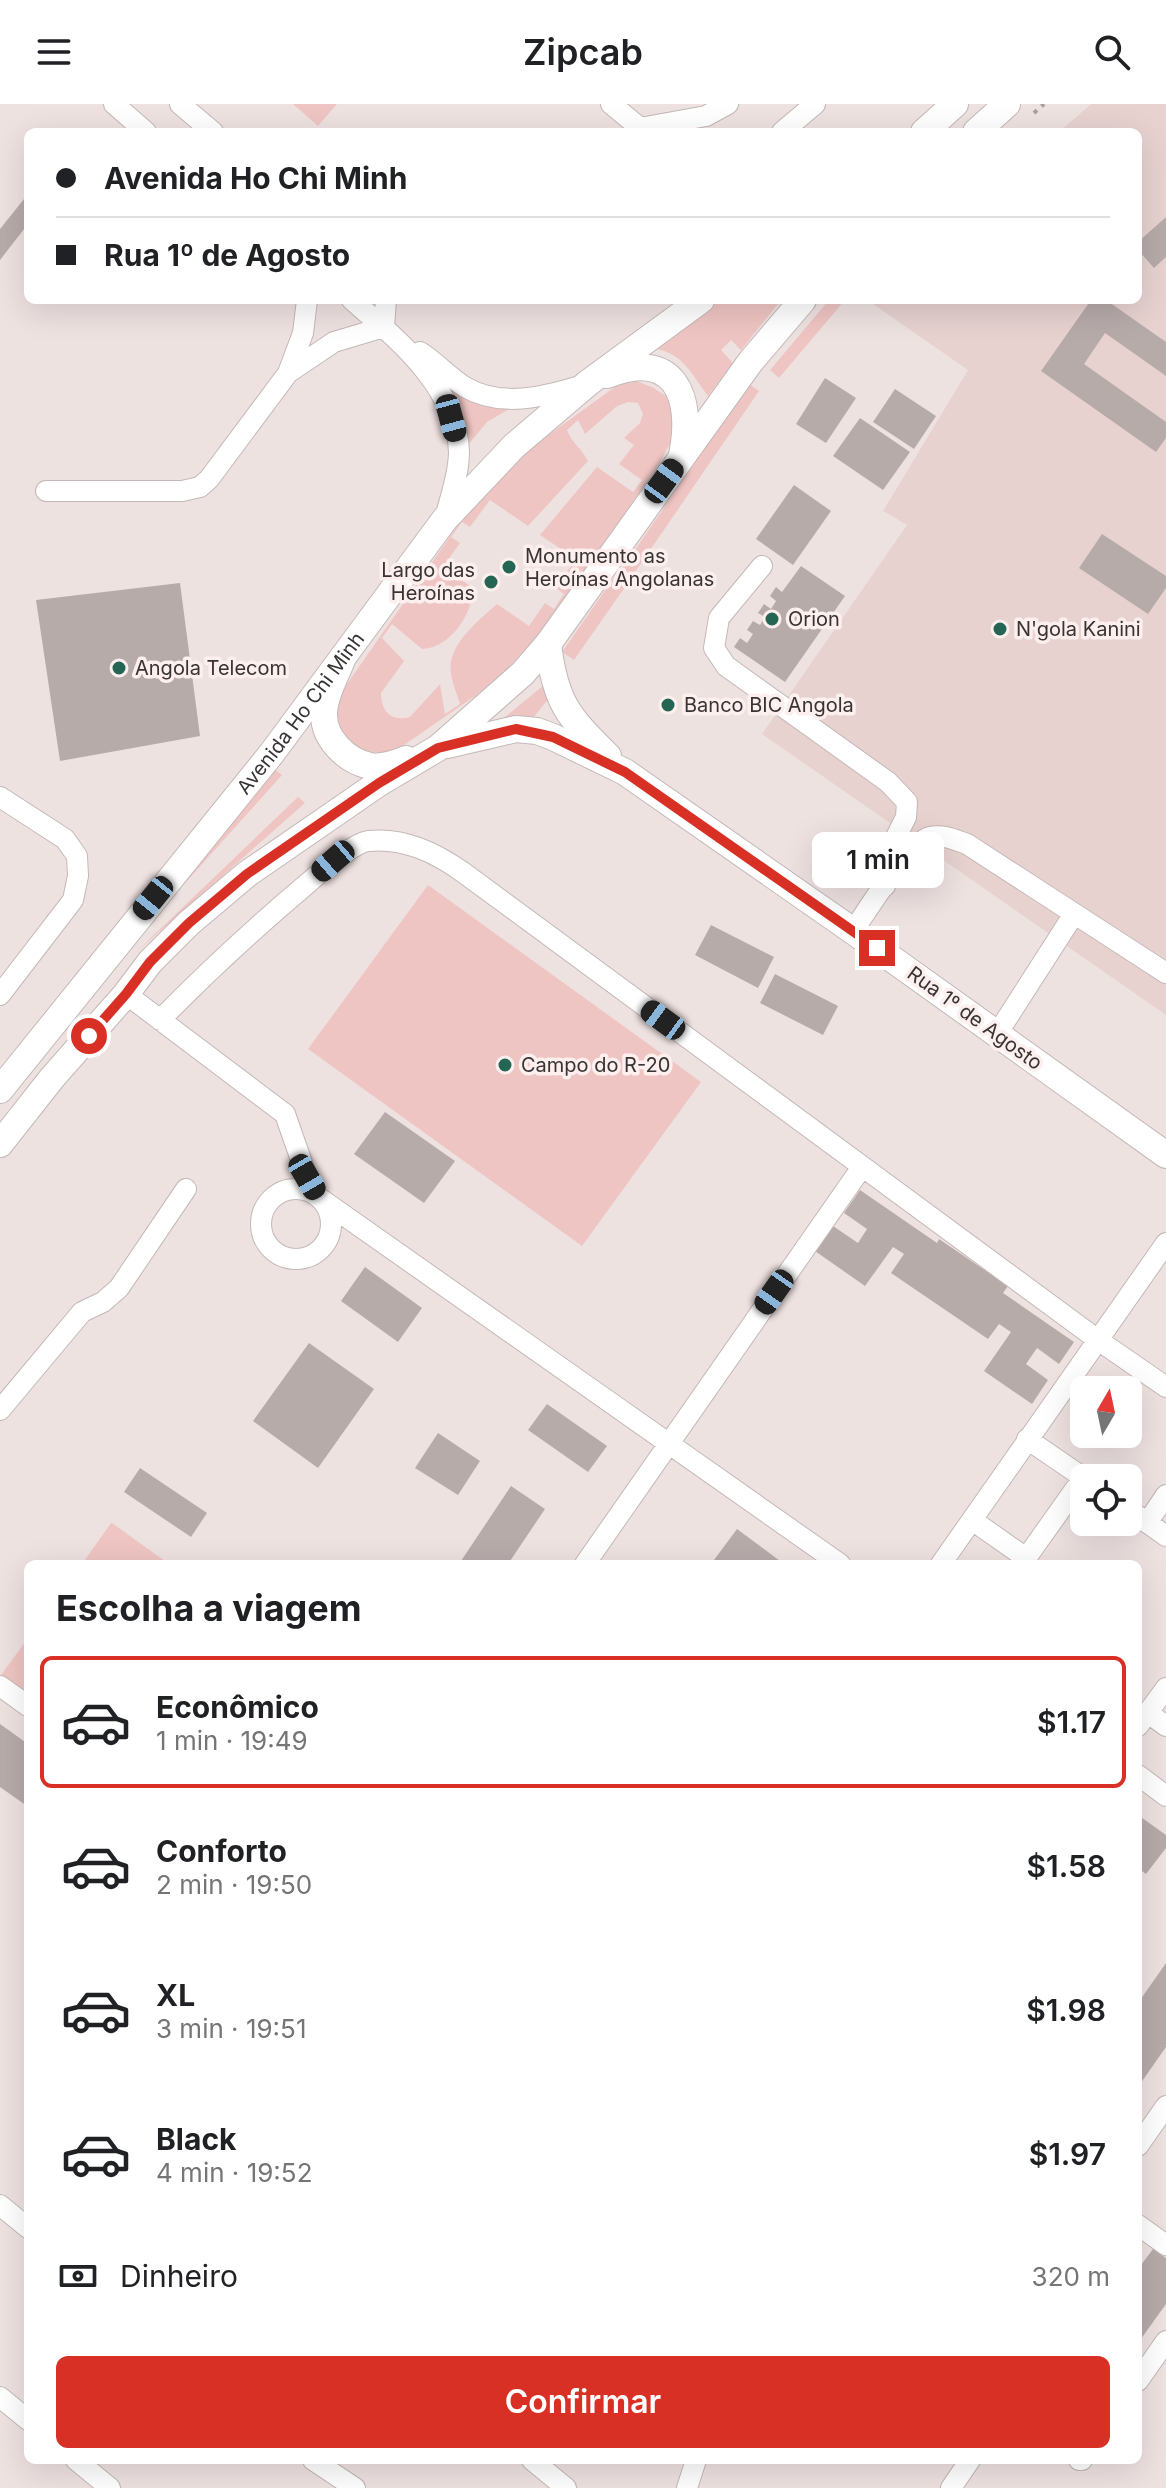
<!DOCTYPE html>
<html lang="pt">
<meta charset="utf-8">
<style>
:root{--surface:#fff;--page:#f6f6f6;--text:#202124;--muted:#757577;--line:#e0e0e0;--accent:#d93025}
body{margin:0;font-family:Inter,sans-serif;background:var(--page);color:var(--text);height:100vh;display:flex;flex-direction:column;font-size:30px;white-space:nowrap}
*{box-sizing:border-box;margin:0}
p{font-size:26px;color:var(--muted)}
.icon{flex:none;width:44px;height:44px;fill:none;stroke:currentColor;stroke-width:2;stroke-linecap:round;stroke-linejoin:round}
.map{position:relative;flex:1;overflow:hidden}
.drawer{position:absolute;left:24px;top:1456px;width:1118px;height:904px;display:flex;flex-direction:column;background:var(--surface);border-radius:12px;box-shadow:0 8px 32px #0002}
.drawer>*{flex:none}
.banner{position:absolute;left:24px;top:24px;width:1118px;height:176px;border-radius:12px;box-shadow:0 8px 32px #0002;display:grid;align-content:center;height:176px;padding:0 32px;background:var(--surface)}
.needle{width:52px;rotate:9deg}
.controls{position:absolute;left:1070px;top:1272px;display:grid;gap:16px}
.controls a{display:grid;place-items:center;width:72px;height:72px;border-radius:12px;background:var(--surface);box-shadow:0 8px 32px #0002;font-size:40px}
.end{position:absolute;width:36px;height:36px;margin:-18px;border:10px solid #d93025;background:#fff;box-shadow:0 0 0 4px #fff}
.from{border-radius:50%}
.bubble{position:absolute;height:56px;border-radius:12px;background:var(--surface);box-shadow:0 8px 32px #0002;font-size:26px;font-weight:600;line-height:56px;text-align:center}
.car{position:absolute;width:24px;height:48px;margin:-24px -12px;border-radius:10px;box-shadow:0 0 6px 2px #0007;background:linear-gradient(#222 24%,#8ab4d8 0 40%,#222 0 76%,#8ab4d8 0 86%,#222 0)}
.banner b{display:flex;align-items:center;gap:28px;height:76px;font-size:30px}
.banner b+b{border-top:2px solid var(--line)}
.banner i{width:20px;height:20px;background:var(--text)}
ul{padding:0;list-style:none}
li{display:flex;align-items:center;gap:24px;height:132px;margin:0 16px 12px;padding:0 16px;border:4px solid transparent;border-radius:12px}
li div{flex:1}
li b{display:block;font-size:30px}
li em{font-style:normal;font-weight:600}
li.on{border-color:var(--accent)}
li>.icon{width:72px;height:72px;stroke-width:1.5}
h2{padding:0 32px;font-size:36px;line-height:96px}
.pay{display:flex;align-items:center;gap:20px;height:88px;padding:0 32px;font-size:30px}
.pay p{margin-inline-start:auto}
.primary-button{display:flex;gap:16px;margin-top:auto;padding:16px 32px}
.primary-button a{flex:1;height:92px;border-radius:12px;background:var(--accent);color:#fff;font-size:32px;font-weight:600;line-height:92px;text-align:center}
header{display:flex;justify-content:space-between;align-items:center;height:104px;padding:0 32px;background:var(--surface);font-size:36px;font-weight:600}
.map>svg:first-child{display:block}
.built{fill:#e7d2d0}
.green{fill:#eec5c3;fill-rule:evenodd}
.building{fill:#b7abaa}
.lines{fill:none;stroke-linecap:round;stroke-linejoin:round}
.minor-casing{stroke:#c4b8b7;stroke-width:22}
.major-casing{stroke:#c4b8b7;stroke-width:28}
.path{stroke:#a69d9c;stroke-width:4;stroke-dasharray:4 6;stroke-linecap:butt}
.minor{stroke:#fff;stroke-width:20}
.major{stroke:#fff;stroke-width:26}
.route{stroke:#d93025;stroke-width:10}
.poi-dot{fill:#246553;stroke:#fcefee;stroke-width:3}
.labels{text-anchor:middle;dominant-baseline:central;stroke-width:7;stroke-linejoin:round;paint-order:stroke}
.poi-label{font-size:20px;fill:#383433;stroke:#fcefee;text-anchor:start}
.street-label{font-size:20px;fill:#383433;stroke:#fcefee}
</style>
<header><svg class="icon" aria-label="menu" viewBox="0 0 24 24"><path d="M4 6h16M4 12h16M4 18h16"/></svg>Zipcab<svg class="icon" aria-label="search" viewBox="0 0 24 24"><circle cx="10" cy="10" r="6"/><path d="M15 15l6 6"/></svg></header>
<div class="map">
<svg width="1166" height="2384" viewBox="0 0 1166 2384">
<rect width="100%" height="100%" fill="#eee2e1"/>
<!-- built -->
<path class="built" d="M 1091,0 L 1166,0 L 1166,911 L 762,630 L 907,421 L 883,407 L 968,266 L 873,200 L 876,196 L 1138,196 L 1138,28 L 1059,28 Z"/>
<!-- green -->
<path class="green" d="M 293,0 L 337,0 L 318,22 Z
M 716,196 L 781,196 L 741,246 L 731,236 L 721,246 L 733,259 L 708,292 C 690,268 682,247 650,244 Z
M 829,196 L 845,196 L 779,274 L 770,266 Z
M 636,277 L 652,283 L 672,296 L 677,326 L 659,360 L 580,474 L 529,542 L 503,569 L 475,592 L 391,650 C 352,649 330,631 340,590 L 472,401 L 522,350 L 619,280 ZM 628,298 L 638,299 L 643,310 L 640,319 L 624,334 L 634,341 L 619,360 L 642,376 L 633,388 L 597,363 L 540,431 L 576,455 L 556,484 L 564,490 L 554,505 L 545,499 L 529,522 L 497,500 C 479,516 446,542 451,569 C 452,579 457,590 460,600 L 445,610 L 440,580 L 410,613 C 391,618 381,607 381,589 L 404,557 L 382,534 L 392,520 L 422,545 C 450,544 473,510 473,484 L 443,463 L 460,439 L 451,433 L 462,418 L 470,423 L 490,396 L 528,422 L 588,357 C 582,345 572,339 567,326 L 578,316 L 585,330 L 617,302 Z
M 749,280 L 759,287 L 631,474 L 621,466 Z
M 449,282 L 516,301 L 487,318 L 463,347 L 460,312 Z
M 613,475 L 625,483 L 574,556 L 562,548 Z
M 544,581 L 549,594 L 533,614 L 505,613 Z
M 274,665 L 282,671 L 125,846 Z
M 298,693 L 305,699 L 134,850 Z
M 428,781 L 701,978 L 582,1142 L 308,945 Z
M 111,1419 L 112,1419 L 169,1460 L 82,1460 Z
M 28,1534 L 28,1590 L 1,1571 Z"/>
<!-- building -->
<path class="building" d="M 28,90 L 28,120 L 0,156 L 0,125 Z
M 1166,113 L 1166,153 L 1154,164 L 1138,146 L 1138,138 Z
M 1091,196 L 1106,196 L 1166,238 L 1166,272 L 1105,229 L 1084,260 L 1166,318 L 1166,334 L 1156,348 L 1041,267 Z
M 825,274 L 856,294 L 826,339 L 796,320 Z
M 895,285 L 936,312 L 914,345 L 873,318 Z
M 860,314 L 910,348 L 883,386 L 833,352 Z
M 794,381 L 831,407 L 793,461 L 756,435 Z
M 1102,430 L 1166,472 L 1166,484 L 1148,510 L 1079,464 Z
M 801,462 L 845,492 L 785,578 L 734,543 L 740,534 L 747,539 L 753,530 L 747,526 L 753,517 L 760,521 L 765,513 L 758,509 L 764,500 L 771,505 L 776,497 L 770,492 L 776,483 L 782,488 Z
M 180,479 L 200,632 L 60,657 L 36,496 Z
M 711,821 L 774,853 L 758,884 L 695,851 Z
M 775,870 L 838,902 L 823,931 L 760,899 Z
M 385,1008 L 455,1057 L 424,1099 L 354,1050 Z
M 860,1086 L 937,1139 L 939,1135 L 1008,1182 L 1003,1189 L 1074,1238 L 1059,1260 L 1037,1244 L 1026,1260 L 1048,1276 L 1032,1300 L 984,1267 L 1011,1228 L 999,1220 L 988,1235 L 891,1169 L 904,1150 L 893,1143 L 865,1182 L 815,1147 L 833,1122 L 858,1139 L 867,1125 L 844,1109 Z
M 365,1163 L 422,1204 L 398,1238 L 341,1197 Z
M 309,1239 L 374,1285 L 318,1364 L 253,1317 Z
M 547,1300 L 607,1342 L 588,1368 L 528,1326 Z
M 438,1329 L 480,1357 L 458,1391 L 415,1364 Z
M 140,1364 L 207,1409 L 191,1433 L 124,1388 Z
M 511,1382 L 545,1405 L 508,1460 L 459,1460 Z
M 737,1425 L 784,1460 L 711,1460 Z
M 0,1620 L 28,1640 L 27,1702 L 0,1683 Z
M 1138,1711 L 1166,1731 L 1166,1744 L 1146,1770 L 1138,1764 Z
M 1166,1859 L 1166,1943 L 1138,1983 L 1138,1899 Z
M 1153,2145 L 1166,2154 L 1166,2200 L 1138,2239 L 1138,2165 Z"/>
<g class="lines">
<!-- minor casing -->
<g class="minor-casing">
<path id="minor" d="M 114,0 L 146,28
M 180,0 L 213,28
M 611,0 L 645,28
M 640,24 L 706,12 L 728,0
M 782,28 L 815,0
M 352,196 C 397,235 457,283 459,348 C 459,371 450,393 445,415
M 384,223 L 386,196
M 420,248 C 436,258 449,273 465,283 C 501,304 543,293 580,282
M 288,269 L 334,238 L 384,223
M 46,387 L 182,387 L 200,383 L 209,375 L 288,269 L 303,229 L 307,196
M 762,462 L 719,514 L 714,544 L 726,562 L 888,678 L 907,698 L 906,713 L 892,741 L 885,782
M 0,693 L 65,735 L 77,752 L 78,772 L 73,796 L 0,891
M 853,827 C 867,807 909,738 930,733 C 943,730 955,736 967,740 L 1166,869
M 126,890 L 285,1010 L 307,1073 L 318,1093 L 840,1460
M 160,916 C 208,867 257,822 308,779 C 322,767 351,740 368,737 C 404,733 436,749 464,769 L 1098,1236 L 1166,1283
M 997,930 L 1074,810
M261 1120a35 35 0 1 1 70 0a35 35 0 1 1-70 0Z
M 0,1306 L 82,1208 L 103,1198 L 119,1184 L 186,1085
M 1027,1335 L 1084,1374
M 1128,1405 L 1166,1432
M 972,1416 L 1026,1454
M 1147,1419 L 1166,1391
M 585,1460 L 862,1063
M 941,1460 L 1166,1139
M 1022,1460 L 1083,1374
M 0,1582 L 28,1602
M 1148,1609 L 1166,1622
M 1138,1622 L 1166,1584
M 1138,1671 L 1166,1692
M 1138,2042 L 1166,2002
M 0,2101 L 28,2124
M 1138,2121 L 1166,2141
M 1138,2277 L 1166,2237
M 0,2293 L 28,2316
M 76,2356 L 110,2384
M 313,2356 L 355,2384
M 532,2356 L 566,2384
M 1079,2356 L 1082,2356
M 687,2384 L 696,2356
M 951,2384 L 970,2356"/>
</g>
<!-- major casing -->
<g class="major-casing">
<g id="major">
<path d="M 924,28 L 955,0"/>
<path d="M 976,28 L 1007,0"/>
<path d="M 607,271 C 674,244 694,292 682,351"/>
<path d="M 548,540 C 555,597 567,612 608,652"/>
<path d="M 342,556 C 335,573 325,591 324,609 C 323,634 346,657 370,662 C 382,664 394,660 406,655"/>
<path d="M 447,641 L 516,625 L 537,627 L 553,633 L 625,668 L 853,827 L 1166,1051"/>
<path id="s1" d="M 0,986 L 272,649 L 445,415 L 514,342 L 588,279 L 701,196"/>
<path d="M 0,1040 L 52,974 L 126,890 L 150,858 L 189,819 L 247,770 L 379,679 L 438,644 L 523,569 L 548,540 L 751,257 L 803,196"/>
</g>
</g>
<!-- path -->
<path class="path" d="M 1034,9 L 1044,0"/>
<!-- minor -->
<use href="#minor" class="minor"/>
<!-- major -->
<use href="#major" class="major"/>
</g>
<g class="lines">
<!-- route -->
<path class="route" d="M 89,932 L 126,890 L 150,858 L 189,819 L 247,770 L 379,679 L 438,644 L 516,625 L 553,633 L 625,668 L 877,844"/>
</g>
<!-- markers -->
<g class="poi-dot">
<circle cx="509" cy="463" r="8"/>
<circle cx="491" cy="478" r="8"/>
<circle cx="772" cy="515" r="8"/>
<circle cx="1000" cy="525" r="8"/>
<circle cx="119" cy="564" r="8"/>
<circle cx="668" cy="601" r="8"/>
<circle cx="505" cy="961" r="8"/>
</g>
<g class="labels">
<!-- poi labels -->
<g class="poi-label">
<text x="525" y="452">Monumento as<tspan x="525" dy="23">Heroínas Angolanas</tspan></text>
<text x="475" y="466" text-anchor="end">Largo das<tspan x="475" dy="23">Heroínas</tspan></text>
<text x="788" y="515">Orion</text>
<text x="1016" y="525">N'gola Kanini</text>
<text x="135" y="564">Angola Telecom</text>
<text x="684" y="601">Banco BIC Angola</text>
<text x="521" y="961">Campo do R-20</text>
</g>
<!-- street labels -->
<g class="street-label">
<text stroke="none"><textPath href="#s1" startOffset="482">Avenida Ho Chi Minh</textPath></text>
<text transform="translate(975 914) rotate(36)">Rua 1º de Agosto</text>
</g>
</g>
</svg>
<div class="controls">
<a><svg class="needle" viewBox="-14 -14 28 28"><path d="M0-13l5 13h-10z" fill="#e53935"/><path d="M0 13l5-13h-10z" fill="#757577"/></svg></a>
<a><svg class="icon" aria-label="locate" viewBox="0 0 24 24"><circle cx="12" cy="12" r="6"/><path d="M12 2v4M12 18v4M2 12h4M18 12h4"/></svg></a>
</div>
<i class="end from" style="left:89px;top:932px"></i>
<i class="end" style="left:877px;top:844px"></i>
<div class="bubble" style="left:812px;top:728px;width:132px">1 min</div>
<i class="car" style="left:451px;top:314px;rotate:165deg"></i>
<i class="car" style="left:664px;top:377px;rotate:36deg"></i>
<i class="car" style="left:333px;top:757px;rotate:229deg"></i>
<i class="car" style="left:153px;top:794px;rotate:219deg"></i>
<i class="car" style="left:663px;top:916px;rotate:306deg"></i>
<i class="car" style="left:307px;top:1073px;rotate:150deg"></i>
<i class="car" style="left:774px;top:1188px;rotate:215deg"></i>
<div class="banner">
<b><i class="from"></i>Avenida Ho Chi Minh</b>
<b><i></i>Rua 1º de Agosto</b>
</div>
<section class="drawer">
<h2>Escolha a viagem</h2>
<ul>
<li class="on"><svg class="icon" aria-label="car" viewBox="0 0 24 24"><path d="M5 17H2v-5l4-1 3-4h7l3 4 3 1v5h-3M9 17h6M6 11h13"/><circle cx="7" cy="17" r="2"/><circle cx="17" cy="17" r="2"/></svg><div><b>Econômico</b><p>1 min · 19:49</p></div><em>$1.17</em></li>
<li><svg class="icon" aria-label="car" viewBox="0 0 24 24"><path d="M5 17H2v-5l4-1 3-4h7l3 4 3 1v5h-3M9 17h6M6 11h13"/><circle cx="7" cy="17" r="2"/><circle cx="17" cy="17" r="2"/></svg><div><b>Conforto</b><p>2 min · 19:50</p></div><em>$1.58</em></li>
<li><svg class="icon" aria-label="car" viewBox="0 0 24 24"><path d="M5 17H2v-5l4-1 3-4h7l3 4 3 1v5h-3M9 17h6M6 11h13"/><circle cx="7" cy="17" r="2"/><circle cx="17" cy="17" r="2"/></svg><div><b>XL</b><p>3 min · 19:51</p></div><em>$1.98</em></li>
<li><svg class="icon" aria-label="car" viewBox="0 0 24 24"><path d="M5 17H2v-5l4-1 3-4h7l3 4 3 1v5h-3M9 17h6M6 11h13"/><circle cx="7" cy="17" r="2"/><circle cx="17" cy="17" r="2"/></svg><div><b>Black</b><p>4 min · 19:52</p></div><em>$1.97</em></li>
</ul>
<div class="pay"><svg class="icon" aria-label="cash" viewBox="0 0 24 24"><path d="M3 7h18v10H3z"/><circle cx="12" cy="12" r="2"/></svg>Dinheiro<p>320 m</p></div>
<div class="primary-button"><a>Confirmar</a></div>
</section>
</div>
